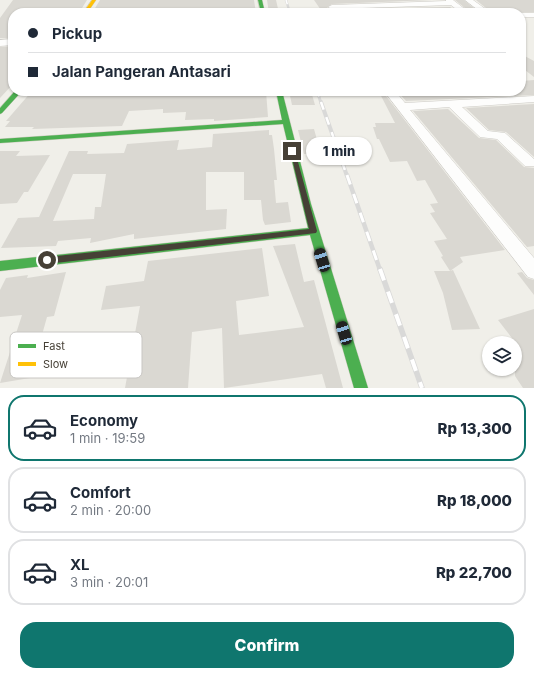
<!DOCTYPE html>
<meta charset="utf-8">
<style>
:root{--surface:#fff;--page:#f6f6f7;--text:#1f2937;--muted:#747a83;--line:#e0e1e3;--accent:#0f766e}
body{margin:0;font-family:Inter,sans-serif;background:var(--page);color:var(--text);height:100vh;display:flex;flex-direction:column;font-size:15px;white-space:nowrap}
*{box-sizing:border-box;margin:0}
p{font-size:13px;color:var(--muted)}
.icon{flex:none;width:22px;height:22px;fill:none;stroke:currentColor;stroke-width:2;stroke-linecap:round;stroke-linejoin:round}
.map{position:relative;height:388px;overflow:hidden}
.panel{display:flex;flex-direction:column;background:var(--surface);flex:1}
.panel>*{flex:none}
.hud{position:absolute;left:8px;top:8px;width:518px;height:88px;border-radius:16px;box-shadow:0 1px 3px #0004;display:grid;align-content:center;height:88px;padding:0 20px;background:var(--surface)}
.controls{position:absolute;left:482px;top:336px;display:grid;gap:8px}
.controls a{display:grid;place-items:center;width:40px;height:40px;border-radius:50%;background:var(--surface);box-shadow:0 1px 3px #0004;font-size:20px}
.end{position:absolute;width:18px;height:18px;margin:-9px;border:5px solid #464036;background:#fff;box-shadow:0 0 0 2px #fff}
.from{border-radius:50%}
.bubble{position:absolute;height:28px;border-radius:14px;background:var(--surface);box-shadow:0 1px 3px #0004;font-size:13px;font-weight:800;line-height:28px;text-align:center}
.car{position:absolute;width:12px;height:24px;margin:-12px -6px;border-radius:5px;box-shadow:0 0 3px 1px #0007;background:linear-gradient(#222 24%,#8ab4d8 0 40%,#222 0 76%,#8ab4d8 0 86%,#222 0)}
.hud b{display:flex;align-items:center;gap:14px;height:38px;font-size:15px}
.hud b+b{border-top:1px solid var(--line)}
.hud i{width:10px;height:10px;background:var(--text)}
ul{padding:7px 0 0;list-style:none}
li{display:flex;align-items:center;gap:12px;height:66px;margin:0 8px 6px;padding:0 12px;border:2px solid var(--line);border-radius:16px}
li div{flex:1}
li b{display:block;font-size:15px}
li em{font-style:normal;font-weight:800}
li.current{border-color:var(--accent)}
li>.icon{width:36px;height:36px;stroke-width:1.5}
.button{display:flex;gap:8px;margin-top:auto;padding:8px 20px}
.button a{flex:1;height:46px;border-radius:16px;background:var(--accent);color:#fff;font-size:16px;font-weight:800;line-height:46px;text-align:center}
.map>svg:first-child{display:block}
.building{fill:#dad8d2;fill-rule:evenodd}
.lines{fill:none;stroke-linecap:round;stroke-linejoin:round}
.street-casing{stroke:#ceccc7;stroke-width:1}
.fast-casing{stroke:#cfccc0;stroke-width:1}
.slow-casing{stroke:#cfccc0;stroke-width:1}
.street{fill:#fdfdfc;fill-rule:evenodd}
.fast{fill:#4caf50;fill-rule:evenodd}
.slow{fill:#ffc107;fill-rule:evenodd}
.rail-far4-casing{stroke:#d9d9d8;stroke-width:2.5}
.rail-far3-casing{stroke:#d9d9d8;stroke-width:3}
.rail-far2-casing{stroke:#d9d9d8;stroke-width:4}
.rail-far1-casing{stroke:#d9d9d8;stroke-width:4.5}
.rail-casing{stroke:#d9d9d8;stroke-width:5.5}
.rail-far4{stroke:#fff;stroke-width:1.5;stroke-dasharray:4.5;stroke-linecap:butt}
.rail-far3{stroke:#fff;stroke-width:2;stroke-dasharray:6;stroke-linecap:butt}
.rail-far2{stroke:#fff;stroke-width:2.5;stroke-dasharray:8;stroke-linecap:butt}
.rail-far1{stroke:#fff;stroke-width:3;stroke-dasharray:10;stroke-linecap:butt}
.rail{stroke:#fff;stroke-width:4;stroke-dasharray:12;stroke-linecap:butt}
.route{fill:#464036}
.key{fill:#fff;stroke:#c8c6c3;stroke-width:1}
.key-label{font-size:11px;fill:#464036}
</style>
<div class="map">
<svg width="534" height="388" viewBox="0 0 534 388">
<rect width="100%" height="100%" fill="#f0efe9"/>
<!-- building -->
<path class="building" d="M 13,0 L 87,0 L 79,13 L 13,13 L 13,34 L 9,38 L 0,38 L 0,18 Z
M 100,0 L 254,0 L 256,13 L 143,12 L 142,13 L 92,13 Z
M 267,0 L 276,0 L 279,13 L 269,13 Z
M 314,0 L 432,0 L 332,4 L 327,8 L 332,10 L 450,7 L 459,13 L 323,13 Z
M 455,0 L 464,0 L 480,13 L 471,13 Z
M 476,0 L 534,0 L 534,12 L 492,13 Z
M 13,46 L 13,84 L 0,98 L 0,47 Z
M 521,54 L 534,61 L 534,77 L 521,67 Z
M 534,80 L 534,95 L 406,101 L 397,91 L 521,91 L 521,81 Z
M 32,91 L 266,91 L 268,117 L 214,121 L 214,119 L 185,120 L 186,112 L 163,113 L 163,109 L 129,111 L 122,126 L 32,129 L 34,127 L 5,127 L 10,121 L 6,121 Z
M 289,91 L 311,91 L 315,105 L 292,105 Z
M 379,92 L 383,92 L 505,250 L 460,257 L 463,262 L 450,271 L 453,270 L 480,329 L 452,330 L 443,293 L 434,271 L 450,271 L 441,257 L 443,256 L 434,241 L 447,239 L 430,213 L 435,212 L 430,204 L 438,203 L 425,180 L 417,181 L 407,161 L 390,162 L 379,139 L 377,139 L 373,127 L 376,127 L 375,123 L 395,123 Z
M 534,104 L 534,157 L 506,132 L 489,130 L 466,108 Z
M 448,109 L 479,138 L 496,140 L 524,167 L 534,168 L 534,246 L 527,247 L 413,111 Z
M 314,129 L 321,154 L 304,154 L 298,130 Z
M 269,130 L 269,135 L 272,135 L 274,149 L 277,180 L 274,180 L 276,203 L 288,202 L 291,222 L 265,225 L 263,220 L 261,200 L 244,200 L 244,172 L 206,172 L 206,210 L 227,209 L 226,229 L 134,239 L 134,234 L 90,243 L 91,238 L 58,241 L 56,246 L 1,248 L 18,218 L 39,217 L 69,151 L 88,151 L 87,154 L 124,153 L 127,144 L 179,140 L 177,150 L 212,147 L 213,134 ZM 73,174 L 106,174 L 101,207 L 95,207 L 94,219 L 53,221 Z
M 0,151 L 20,151 L 16,156 L 50,155 L 28,192 L 24,192 L 17,203 L 0,204 Z
M 295,244 L 304,282 L 314,280 L 343,388 L 326,388 L 322,374 L 224,388 L 222,328 L 192,332 L 188,388 L 125,388 L 140,306 L 101,310 L 106,286 L 144,281 L 148,261 L 262,248 L 269,296 L 236,301 L 239,335 L 304,327 L 273,246 Z
M 66,272 L 54,316 L 47,317 L 30,378 L 0,383 L 22,315 L 0,317 L 0,290 L 6,278 L 28,275 L 27,278 Z
M 522,272 L 527,278 L 534,280 L 534,295 L 517,273 Z
M 534,309 L 534,388 L 523,388 L 515,376 L 515,342 L 498,320 Z"/>
<g class="lines">
<!-- street casing -->
<g class="street-casing">
<path id="street" d="M 446,0 L 453,0 L 470,13 L 461,13 L 451,5 L 332,9 L 328,7 L 332,5 L 446,1 Z
M 465,0 L 473,0 L 491,13 L 482,13 Z
M 520,13 L 534,13 L 534,17 L 521,17 Z
M 13,39 L 13,45 L 0,46 L 0,40 Z
M 384,91 L 395,91 L 405,103 L 534,96 L 534,102 L 462,107 L 488,131 L 505,133 L 534,159 L 534,166 L 525,166 L 497,139 L 480,137 L 449,107 L 410,110 L 534,258 L 534,279 L 528,277 Z"/>
</g>
<!-- fast casing -->
<g class="fast-casing">
<path id="fast" d="M 258,0 L 262,0 L 265,13 L 261,13 Z
M 15,91 L 22,91 L 2,113 L 0,114 L 0,108 Z
M 276,91 L 282,91 L 311,204 L 368,388 L 354,388 L 310,235 L 0,271 L 0,261 L 308,228 L 283,124 L 0,143 L 0,139 L 282,120 Z"/>
</g>
<!-- slow casing -->
<g class="slow-casing">
<path id="slow" d="M 92,0 L 96,0 L 87,13 L 83,13 Z"/>
</g>
<!-- street -->
<use href="#street" class="street"/>
<!-- fast -->
<use href="#fast" class="fast"/>
<!-- slow -->
<use href="#slow" class="slow"/>
<!-- rail-far4 casing -->
<g class="rail-far4-casing">
<path id="rail-far4" d="M 286,0 L 290,13"/>
</g>
<!-- rail-far3 casing -->
<g class="rail-far3-casing">
<path id="rail-far3" d="M 317,91 L 321,103"/>
</g>
<!-- rail-far2 casing -->
<g class="rail-far2-casing">
<path id="rail-far2" d="M 321,102 L 347,176"/>
</g>
<!-- rail-far1 casing -->
<g class="rail-far1-casing">
<path id="rail-far1" d="M 347,175 L 380,270"/>
</g>
<!-- rail casing -->
<g class="rail-casing">
<path id="rail" d="M 380,269 L 422,388"/>
</g>
<!-- rail-far4 -->
<use href="#rail-far4" class="rail-far4"/>
<!-- rail-far3 -->
<use href="#rail-far3" class="rail-far3"/>
<!-- rail-far2 -->
<use href="#rail-far2" class="rail-far2"/>
<!-- rail-far1 -->
<use href="#rail-far1" class="rail-far1"/>
<!-- rail -->
<use href="#rail" class="rail"/>
</g>
<!-- route -->
<path class="route" d="M 290,150 L 295,151 L 317,231 L 316,233 L 47,264 L 43,260 L 47,257 L 309,229 Z"/>
<!-- legend -->
<rect x="10" y="332" width="132" height="46" rx="6" class="key"/>
<rect x="18" y="344" width="18" height="4" fill="#4caf50"/>
<rect x="18" y="362" width="18" height="4" fill="#ffc107"/>
<g class="key-label">
<text x="43" y="350">Fast</text>
<text x="43" y="368">Slow</text>
</g>
</svg>
<div class="controls">
<a><svg class="icon" aria-label="layers" viewBox="0 0 24 24"><path d="M12 4l9 5-9 5-9-5zM3 14l9 5 9-5"/></svg></a>
</div>
<i class="end from" style="left:47px;top:260px"></i>
<i class="end" style="left:292px;top:151px"></i>
<div class="bubble" style="left:306px;top:137px;width:66px">1 min</div>
<i class="car" style="left:322px;top:260px;rotate:343deg"></i>
<i class="car" style="left:344px;top:333px;rotate:343deg"></i>
<div class="hud">
<b><i class="from"></i>Pickup</b>
<b><i></i>Jalan Pangeran Antasari</b>
</div>
</div>
<section class="panel">
<ul>
<li class="current"><svg class="icon" aria-label="car" viewBox="0 0 24 24"><path d="M5 17H2v-5l4-1 3-4h7l3 4 3 1v5h-3M9 17h6M6 11h13"/><circle cx="7" cy="17" r="2"/><circle cx="17" cy="17" r="2"/></svg><div><b>Economy</b><p>1 min · 19:59</p></div><em>Rp 13,300</em></li>
<li><svg class="icon" aria-label="car" viewBox="0 0 24 24"><path d="M5 17H2v-5l4-1 3-4h7l3 4 3 1v5h-3M9 17h6M6 11h13"/><circle cx="7" cy="17" r="2"/><circle cx="17" cy="17" r="2"/></svg><div><b>Comfort</b><p>2 min · 20:00</p></div><em>Rp 18,000</em></li>
<li><svg class="icon" aria-label="car" viewBox="0 0 24 24"><path d="M5 17H2v-5l4-1 3-4h7l3 4 3 1v5h-3M9 17h6M6 11h13"/><circle cx="7" cy="17" r="2"/><circle cx="17" cy="17" r="2"/></svg><div><b>XL</b><p>3 min · 20:01</p></div><em>Rp 22,700</em></li>
</ul>
<div class="button"><a>Confirm</a></div>
</section>
